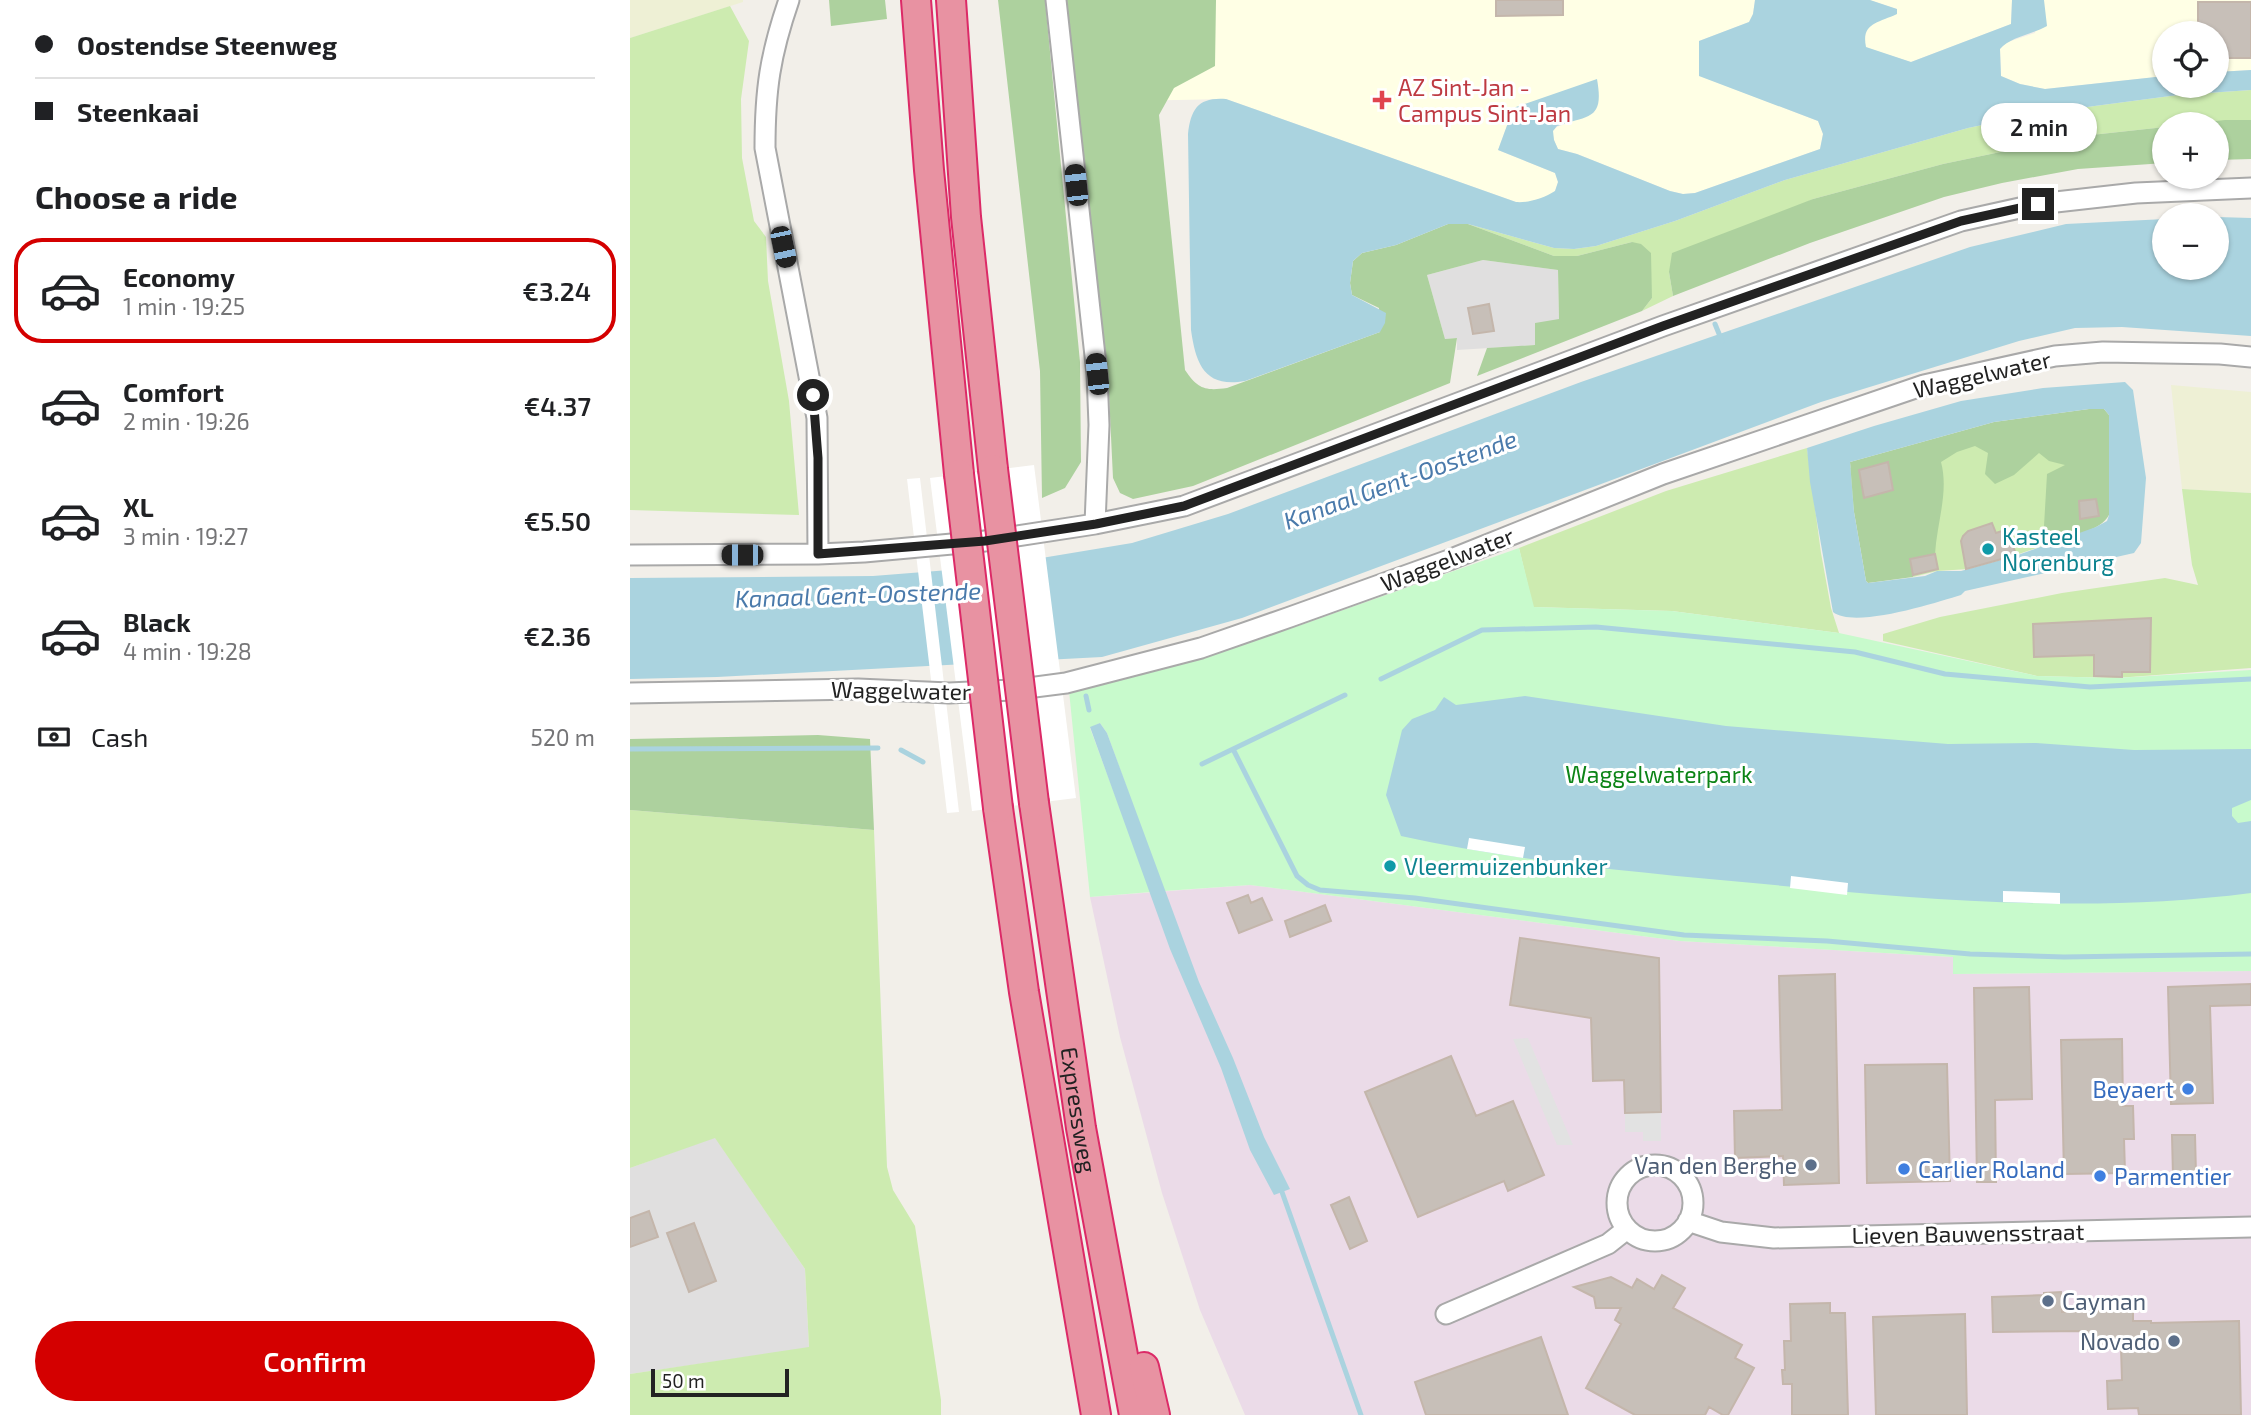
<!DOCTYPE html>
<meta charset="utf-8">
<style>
:root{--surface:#fff;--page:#f2f2f2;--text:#202124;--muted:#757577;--line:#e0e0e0;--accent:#d40000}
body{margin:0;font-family:"Exo 2",sans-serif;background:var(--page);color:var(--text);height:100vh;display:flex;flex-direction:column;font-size:26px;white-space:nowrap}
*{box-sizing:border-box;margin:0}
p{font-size:23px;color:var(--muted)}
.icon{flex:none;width:38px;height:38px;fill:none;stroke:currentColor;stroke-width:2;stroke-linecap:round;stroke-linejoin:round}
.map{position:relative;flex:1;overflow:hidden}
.panel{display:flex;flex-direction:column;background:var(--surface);width:630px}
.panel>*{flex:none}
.guide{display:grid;align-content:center;height:154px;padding:0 35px;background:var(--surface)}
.fabs{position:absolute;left:1522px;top:21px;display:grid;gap:14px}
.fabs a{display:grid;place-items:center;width:77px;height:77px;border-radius:50%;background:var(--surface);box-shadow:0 2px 5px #0004;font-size:35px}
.scale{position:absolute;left:21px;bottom:18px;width:138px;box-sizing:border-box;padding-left:7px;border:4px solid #222;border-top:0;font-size:19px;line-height:24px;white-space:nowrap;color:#222;-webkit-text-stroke:5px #fff;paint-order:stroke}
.end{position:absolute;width:32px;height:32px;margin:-16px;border:9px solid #222;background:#fff;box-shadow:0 0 0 4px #fff}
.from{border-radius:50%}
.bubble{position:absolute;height:49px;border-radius:24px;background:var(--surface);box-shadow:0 2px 5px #0004;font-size:23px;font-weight:600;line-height:49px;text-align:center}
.car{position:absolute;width:21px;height:42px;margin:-21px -10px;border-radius:9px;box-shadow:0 0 5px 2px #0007;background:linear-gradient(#222 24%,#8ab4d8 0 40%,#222 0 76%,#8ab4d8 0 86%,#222 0)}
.guide b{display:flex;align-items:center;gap:24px;height:66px;font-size:26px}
.guide b+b{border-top:2px solid var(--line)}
.guide i{width:18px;height:18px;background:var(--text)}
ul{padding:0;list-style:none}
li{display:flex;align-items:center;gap:21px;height:105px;margin:0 14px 10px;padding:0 21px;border:4px solid transparent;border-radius:28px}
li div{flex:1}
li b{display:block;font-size:26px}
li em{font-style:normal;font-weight:600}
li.current{border-color:var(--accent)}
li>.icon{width:63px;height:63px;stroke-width:1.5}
h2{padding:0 35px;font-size:32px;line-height:84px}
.pay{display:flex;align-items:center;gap:18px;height:77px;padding:0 35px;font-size:26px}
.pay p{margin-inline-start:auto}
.cta{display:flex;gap:14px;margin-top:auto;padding:14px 35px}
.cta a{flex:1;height:80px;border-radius:42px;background:var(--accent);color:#fff;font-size:28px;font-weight:600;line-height:80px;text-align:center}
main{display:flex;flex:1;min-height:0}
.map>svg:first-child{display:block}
.residential{fill:#e0dfdf}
.industrial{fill:#ebdbe8}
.education{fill:#ffffe5}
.farmland{fill:#eef0d5}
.grass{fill:#cdebb0;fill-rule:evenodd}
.forest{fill:#add19e}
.park{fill:#c8facc}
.parking{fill:#e2e2e2}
.water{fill:#aad3df;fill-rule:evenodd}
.pier{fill:#fff}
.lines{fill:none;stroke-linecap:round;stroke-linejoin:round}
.stream{stroke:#aad3df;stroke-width:5}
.building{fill:#c7bfb8;stroke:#c4b6ab;stroke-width:2}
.minor-casing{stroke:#a9a9a9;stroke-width:23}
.highway-casing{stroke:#dc2a67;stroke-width:32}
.minor{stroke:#fff;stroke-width:19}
.highway{stroke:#e892a2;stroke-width:28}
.highway-bridge-casing{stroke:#dc2a67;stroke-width:32;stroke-linecap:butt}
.highway-bridge{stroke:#e892a2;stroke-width:28}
.route{stroke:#222;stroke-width:9}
.health-dot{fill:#e0444e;stroke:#fff;stroke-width:2.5}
.culture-dot{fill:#0f9aa8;stroke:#fff;stroke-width:2.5}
.shop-dot{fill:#3f7fe0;stroke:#fff;stroke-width:2.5}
.service-dot{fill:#5c6f8a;stroke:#fff;stroke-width:2.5}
.labels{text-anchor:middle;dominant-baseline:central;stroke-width:6;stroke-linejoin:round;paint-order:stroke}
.health-label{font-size:23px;fill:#be3a42;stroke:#fff;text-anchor:start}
.street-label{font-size:23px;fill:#222;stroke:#fff}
.culture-label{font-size:23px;fill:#0d838f;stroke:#fff;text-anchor:start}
.park-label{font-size:23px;fill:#0c8416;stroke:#fff}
.shop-label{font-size:23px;fill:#366cbe;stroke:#fff;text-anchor:start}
.service-label{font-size:23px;fill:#4e5e75;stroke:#fff;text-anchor:end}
.water-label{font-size:24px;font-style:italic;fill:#4a7aab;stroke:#fff}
</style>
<main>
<section class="panel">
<div class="guide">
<b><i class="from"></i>Oostendse Steenweg</b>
<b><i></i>Steenkaai</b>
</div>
<h2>Choose a ride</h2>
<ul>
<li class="current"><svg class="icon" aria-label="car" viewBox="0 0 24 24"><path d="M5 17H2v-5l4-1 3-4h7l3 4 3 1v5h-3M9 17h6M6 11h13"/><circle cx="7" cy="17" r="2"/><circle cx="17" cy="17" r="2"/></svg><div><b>Economy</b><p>1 min · 19:25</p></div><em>€3.24</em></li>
<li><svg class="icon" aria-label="car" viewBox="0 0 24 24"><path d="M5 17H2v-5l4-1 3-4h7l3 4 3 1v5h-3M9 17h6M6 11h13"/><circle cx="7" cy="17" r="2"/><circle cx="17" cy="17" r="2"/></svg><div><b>Comfort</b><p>2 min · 19:26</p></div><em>€4.37</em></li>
<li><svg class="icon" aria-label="car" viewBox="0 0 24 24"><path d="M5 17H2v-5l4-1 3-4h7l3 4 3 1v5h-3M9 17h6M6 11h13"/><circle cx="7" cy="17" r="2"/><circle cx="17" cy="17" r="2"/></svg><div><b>XL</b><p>3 min · 19:27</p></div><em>€5.50</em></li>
<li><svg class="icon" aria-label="car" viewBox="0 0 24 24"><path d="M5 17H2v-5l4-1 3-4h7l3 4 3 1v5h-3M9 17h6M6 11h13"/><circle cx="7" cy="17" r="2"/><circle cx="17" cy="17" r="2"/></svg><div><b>Black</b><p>4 min · 19:28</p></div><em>€2.36</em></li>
</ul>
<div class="pay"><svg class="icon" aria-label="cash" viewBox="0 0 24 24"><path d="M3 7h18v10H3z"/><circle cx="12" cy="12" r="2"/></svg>Cash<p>520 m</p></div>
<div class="cta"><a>Confirm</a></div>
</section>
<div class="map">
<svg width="1621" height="1415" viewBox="0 0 1621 1415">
<rect width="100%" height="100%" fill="#f2efe9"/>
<!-- residential -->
<path class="residential" d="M 853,260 L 928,270 L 929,320 L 906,345 L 827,350 L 827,338 L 815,339 L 797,275 Z
M 85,1137 L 175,1269 L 179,1348 L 0,1374 L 0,1168 Z"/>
<!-- industrial -->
<path class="industrial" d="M 620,885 L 1050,941 L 1323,957 L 1323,974 L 1621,971 L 1621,1415 L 615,1415 L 570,1310 L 532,1193 L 490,1037 L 460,897 Z"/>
<!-- education -->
<path class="education" d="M 435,0 L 1125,0 L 1123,14 L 1119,22 L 1069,41 L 1070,76 L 1188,121 L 1193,134 L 1190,149 L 1065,193 L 1053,194 L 1040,191 L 947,154 L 928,149 L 924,140 L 922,131 L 927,127 L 965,112 L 880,109 L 879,120 L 868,150 L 925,173 L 928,182 L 925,191 L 918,196 L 896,203 L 886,202 L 596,99 L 446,102 Z
M 1240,0 L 1382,0 L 1381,24 L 1281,62 L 1236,48 L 1233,35 L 1237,28 L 1267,9 Z
M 1414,0 L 1621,0 L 1621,70 L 1587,72 L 1587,33 L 1535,33 L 1535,76 L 1415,89 L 1390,84 L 1371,76 L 1370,49 L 1375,43 L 1405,33 Z"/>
<!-- farmland -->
<path class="farmland" d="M 0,0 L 113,0 L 113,2 L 0,38 Z
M 1541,385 L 1621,392 L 1621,493 L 1552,489 Z"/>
<!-- grass -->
<path class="grass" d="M 100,6 L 119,41 L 111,99 L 112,158 L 124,221 L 136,237 L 138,281 L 159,401 L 169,515 L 0,510 L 0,38 Z
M 1621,90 L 1621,120 L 1535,124 L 1535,127 L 1443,137 L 1313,164 L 1183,199 L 1039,272 L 1043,296 L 1012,311 L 1022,298 L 1002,242 L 947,256 L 924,256 L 838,224 L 924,248 L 944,249 L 966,246 L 1045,221 L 1155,180 L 1338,128 L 1404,114 L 1548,95 Z
M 1425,414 L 1466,527 L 1386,555 L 1339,569 L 1307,571 L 1283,577 L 1224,512 L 1219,468 ZM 1305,554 L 1307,569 L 1283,575 L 1280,559 Z
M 1177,448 L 1191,553 L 1201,608 L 1209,633 L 1042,611 L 903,607 L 889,548 L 1036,491 Z
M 1552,489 L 1621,493 L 1621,668 L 1486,678 L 1407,676 L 1253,641 L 1253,634 L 1310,617 L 1432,593 L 1535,578 L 1568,585 L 1562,565 Z
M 0,810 L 244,830 L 257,1167 L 263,1190 L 285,1226 L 311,1400 L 311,1415 L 0,1415 L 0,1374 L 179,1347 L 175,1269 L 85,1138 L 0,1168 Z"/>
<!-- forest -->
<path class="forest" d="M 199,0 L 255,0 L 257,19 L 201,26 Z
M 368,0 L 415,0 L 450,362 L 451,462 L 435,488 L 412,498 L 410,371 Z
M 435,0 L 586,0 L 585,66 L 544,88 L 529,115 L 555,370 C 568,389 575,391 597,388 L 750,332 L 749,308 L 722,295 L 720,283 L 723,261 L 732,253 L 766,245 L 818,224 L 838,224 L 924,256 L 947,256 L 1002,242 L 1011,244 L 1021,253 L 1022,298 L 1012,311 L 847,376 L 857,348 L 905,345 L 905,323 L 929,319 L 928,270 L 853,260 L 797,275 L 815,339 L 827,338 L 820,383 L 563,486 L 503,499 L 490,493 L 483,478 L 478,374 Z
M 1595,120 L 1621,120 L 1621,159 L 1587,160 L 1587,124 L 1560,124 Z
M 1535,127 L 1535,163 L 1448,169 L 1372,183 L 1314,197 L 1180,243 L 1043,296 L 1039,272 L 1042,253 L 1183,199 L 1313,164 L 1443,137 Z
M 1459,409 L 1474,409 L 1479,415 L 1479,515 C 1471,531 1439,536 1423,542 L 1414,526 L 1417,474 L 1435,465 L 1419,461 L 1409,453 L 1384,475 L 1365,484 L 1355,474 L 1358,453 L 1345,446 L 1327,452 L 1311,462 C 1319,492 1307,522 1305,554 L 1280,559 L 1283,577 L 1238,583 L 1236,581 L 1224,512 L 1220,462 L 1364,422 Z
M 188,735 L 240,739 L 244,830 L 0,810 L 0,739 Z"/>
<!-- park -->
<path class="park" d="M 889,548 L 904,607 L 1042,611 L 1209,633 L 1407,676 L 1486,678 L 1621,670 L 1621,971 L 1323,974 L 1323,957 L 1050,941 L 620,885 L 534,891 L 477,733 L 470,723 L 460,728 L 521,892 L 460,897 L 439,691 L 665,627 Z"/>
<!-- parking -->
<path class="parking" d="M 898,1038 L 943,1145 L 927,1145 L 883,1039 Z
M 1031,1112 L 1031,1141 L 1013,1141 L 1013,1132 L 995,1132 L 995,1113 Z"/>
<!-- water -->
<path class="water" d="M 1125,0 L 1240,0 L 1267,9 L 1267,14 C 1248,23 1231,23 1236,47 L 1281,62 L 1381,24 L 1382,0 L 1414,0 L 1417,26 C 1403,34 1380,37 1370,49 L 1371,76 L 1390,84 L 1415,89 L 1535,76 L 1535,86 L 1587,86 L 1587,72 L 1621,70 L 1621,90 L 1548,95 L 1404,114 L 1338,128 L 1155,180 L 1045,221 L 966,246 L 944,249 L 924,248 L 838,224 L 818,224 L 766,245 L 732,253 L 723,261 L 720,283 L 722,295 L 756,313 L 755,323 L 750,332 L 615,381 C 575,388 566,365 561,330 L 558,134 C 561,108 569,97 596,99 L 886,202 C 899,203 914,198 925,191 L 928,182 L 925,173 L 868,150 L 879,120 L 880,109 L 967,79 C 974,119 961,115 927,126 L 923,131 L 924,140 L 928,149 L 947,154 L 1040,191 L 1053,194 L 1065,193 L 1190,149 L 1193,134 L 1188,121 L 1069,76 L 1069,41 L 1119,22 L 1123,14 Z
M 1587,217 L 1621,218 L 1621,336 L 1492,327 L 1445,328 L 1389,341 L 1191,402 L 612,618 L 472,657 L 87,677 L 0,679 L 0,578 L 243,576 L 357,567 L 502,543 L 598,514 L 951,382 L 1340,247 L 1436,224 L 1535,219 L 1535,268 L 1587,268 Z
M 1495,382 L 1503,390 L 1516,478 L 1511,543 L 1504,553 L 1335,591 L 1331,595 C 1305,603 1224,629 1203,612 L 1180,482 L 1177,448 L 1244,426 L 1331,401 L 1413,388 ZM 1459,409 L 1474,409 L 1479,415 L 1479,515 L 1477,521 L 1466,527 L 1385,556 L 1331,571 L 1307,571 L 1295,576 L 1238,583 L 1236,581 L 1224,512 L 1220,462 L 1364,422 Z
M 895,696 L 1096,726 L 1318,744 L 1406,743 L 1504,750 L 1621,749 L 1621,800 L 1602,808 L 1602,816 L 1608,823 L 1621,821 L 1621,893 C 1459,914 1296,900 1134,884 C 1013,873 890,862 771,836 L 756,795 L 772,730 L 782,719 L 805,710 L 814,697 L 826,705 Z
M 470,723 L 477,733 L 569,982 L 603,1058 L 634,1137 L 660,1189 L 644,1195 L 620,1150 L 591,1068 L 540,949 L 460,727 Z"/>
<!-- pier -->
<path class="pier" d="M 404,465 L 446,798 L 342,811 L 300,478 Z
M 290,478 L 329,812 L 317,813 L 277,479 Z
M 839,838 L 895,847 L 893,858 L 837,849 Z
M 1161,876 L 1218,883 L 1217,895 L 1160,888 Z
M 1373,891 L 1430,893 L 1430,904 L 1373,902 Z"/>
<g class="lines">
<!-- stream -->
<path class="stream" d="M 1085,324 L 1092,341
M 751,679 L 852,630 L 966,627 L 1225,652 L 1315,674 L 1460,687 L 1621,679
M 456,696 L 459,710
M 0,749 L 248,748
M 603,749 L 667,876 L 678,885 L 690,890 L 785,898 L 1054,935 L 1197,941 L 1340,954 L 1434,957 L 1621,954
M 271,750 L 293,762
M 572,764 L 715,695
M 652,1192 L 731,1415"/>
</g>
<!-- building -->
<path class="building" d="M 866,0 L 933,0 L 933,15 L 866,16 Z
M 1568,2 L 1621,2 L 1621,58 L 1587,58 L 1587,33 L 1568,33 Z
M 859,304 L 864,331 L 843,334 L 838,308 Z
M 1258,462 L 1263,490 L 1234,498 L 1229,470 Z
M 1466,499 L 1469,516 L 1450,519 L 1449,501 Z
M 1362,523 L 1366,533 L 1378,529 L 1386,555 L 1336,569 L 1331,541 L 1333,536 L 1338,531 Z
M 1305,554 L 1308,569 L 1283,575 L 1280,559 Z
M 1521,618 L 1520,672 L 1492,672 L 1492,677 L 1464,676 L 1464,655 L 1404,657 L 1403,624 Z
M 618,895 L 621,903 L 632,898 L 642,920 L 609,933 L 597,903 Z
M 695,905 L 701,921 L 660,937 L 655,921 Z
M 890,938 L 1029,958 L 1031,1112 L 995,1113 L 994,1080 L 963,1081 L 961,1018 L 880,1005 Z
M 1205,974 L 1209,1183 L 1154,1185 L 1153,1156 L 1105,1158 L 1104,1111 L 1152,1110 L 1149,976 Z
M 1621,984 L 1621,1005 L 1580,1006 L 1583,1103 L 1541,1104 L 1538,987 Z
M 1399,987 L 1402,1099 L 1365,1100 L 1366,1182 L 1347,1182 L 1344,988 Z
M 1492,1039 L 1493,1106 L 1503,1106 L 1504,1139 L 1494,1139 L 1495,1173 L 1434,1174 L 1431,1040 Z
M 821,1056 L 846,1116 L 883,1101 L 914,1175 L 878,1191 L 874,1181 L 788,1217 L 735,1092 Z
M 1317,1064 L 1320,1181 L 1237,1183 L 1235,1065 Z
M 1542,1135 L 1565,1135 L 1566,1175 L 1543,1176 Z
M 719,1197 L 737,1241 L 720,1249 L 701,1205 Z
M 19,1211 L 28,1237 L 0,1247 L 0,1218 Z
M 64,1223 L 86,1281 L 59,1292 L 37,1233 Z
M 1032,1275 L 1055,1288 L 1043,1308 L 1112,1345 L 1105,1358 L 1124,1368 L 1098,1415 L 1093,1415 L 1079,1407 L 1075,1415 L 1005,1415 L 956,1388 L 991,1324 L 985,1320 L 991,1308 L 966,1308 L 964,1297 L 944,1287 L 981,1277 L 1002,1288 L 1007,1279 L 1024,1289 Z
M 1431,1292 L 1432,1312 L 1503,1310 L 1503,1321 L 1521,1321 L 1521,1323 L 1609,1321 L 1611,1415 L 1509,1415 L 1508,1408 L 1478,1409 L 1477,1381 L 1492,1380 L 1491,1348 L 1457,1349 L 1457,1331 L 1363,1332 L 1362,1297 L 1414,1295 L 1414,1293 Z
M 1200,1303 L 1200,1313 L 1215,1313 L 1218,1415 L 1162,1415 L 1162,1384 L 1153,1384 L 1152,1370 L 1155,1370 L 1154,1341 L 1161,1341 L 1160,1304 Z
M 1335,1314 L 1337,1415 L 1246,1415 L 1243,1317 Z
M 911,1337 L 938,1415 L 796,1415 L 785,1382 Z"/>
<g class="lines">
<!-- minor casing -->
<g class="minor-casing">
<path id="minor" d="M 159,0 C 140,55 135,90 135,148 L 187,418 L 188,554
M 426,0 L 467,374 L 469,425 L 465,524
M 0,555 L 188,554 L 234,552 L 355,541 L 465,524 L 554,506 L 1033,326 L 1331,221 L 1408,204 L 1506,193 L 1621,188
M 0,693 L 228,689 L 319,693 L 382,690 L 436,683 L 571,648 L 660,617 L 819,560 L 1033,474 L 1294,385 L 1425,356 L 1473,352 L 1590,354 L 1621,357
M987 1203a38 38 0 1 1 76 0a38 38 0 1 1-76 0Z
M 1058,1221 L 1091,1232 L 1144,1238 L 1621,1227
M 816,1314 L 978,1244 L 997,1229"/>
</g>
<!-- highway casing -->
<g class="highway-casing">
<g id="highway">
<path d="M 286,0 L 299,170 L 329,474"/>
<path d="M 321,0 L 336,217 L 363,469"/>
<path id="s1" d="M 404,803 L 451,1128 L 504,1415"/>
<path d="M 368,808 L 394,992 L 466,1415"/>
<path d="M 514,1367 L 525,1415"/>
</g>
</g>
<!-- minor -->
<use href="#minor" class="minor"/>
<!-- highway -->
<use href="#highway" class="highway"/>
<!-- highway-bridge casing -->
<g class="highway-bridge-casing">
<path id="highway-bridge" d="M 363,469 L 404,803
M 329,474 L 368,808"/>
</g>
<!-- highway-bridge -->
<use href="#highway-bridge" class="highway-bridge"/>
</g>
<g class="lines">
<!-- route -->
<path class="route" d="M 183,395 L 188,458 L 188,554 L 355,541 L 466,524 L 554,506 L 1033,326 L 1331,221 L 1408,204"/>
</g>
<!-- markers -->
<path class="health-dot" d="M748.5 89.5h7v7h7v7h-7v7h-7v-7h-7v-7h7z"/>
<g class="culture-dot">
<circle cx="1358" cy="549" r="7"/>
<circle cx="760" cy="866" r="7"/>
</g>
<g class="shop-dot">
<circle cx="1558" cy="1089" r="7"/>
<circle cx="1274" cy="1169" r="7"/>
<circle cx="1470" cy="1176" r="7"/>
</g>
<g class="service-dot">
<circle cx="1181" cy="1165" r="7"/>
<circle cx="1418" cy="1301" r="7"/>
<circle cx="1544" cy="1341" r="7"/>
</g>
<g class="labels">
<!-- health labels -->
<g class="health-label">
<text x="768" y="87">AZ Sint-Jan -<tspan x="768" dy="26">Campus Sint-Jan</tspan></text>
</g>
<!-- street labels -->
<g class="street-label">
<text transform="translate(1352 374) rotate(-13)">Waggelwater</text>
<text transform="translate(817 559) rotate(-21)">Waggelwater</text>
<text transform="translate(271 690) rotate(1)">Waggelwater</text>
<text stroke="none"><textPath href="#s1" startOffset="310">Expressweg</textPath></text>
<text transform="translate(1338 1233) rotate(-1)">Lieven Bauwensstraat</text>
</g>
<!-- culture labels -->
<g class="culture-label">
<text x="1372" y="536">Kasteel<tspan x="1372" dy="26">Norenburg</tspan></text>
<text x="774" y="866">Vleermuizenbunker</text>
</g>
<!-- park labels -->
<g class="park-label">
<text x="1029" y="774">Waggelwaterpark</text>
</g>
<!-- shop labels -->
<g class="shop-label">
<text x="1544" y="1089" text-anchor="end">Beyaert</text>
<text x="1288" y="1169">Carlier Roland</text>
<text x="1484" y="1176">Parmentier</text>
</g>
<!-- service labels -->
<g class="service-label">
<text x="1167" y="1165">Van den Berghe</text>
<text x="1432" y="1301" text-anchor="start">Cayman</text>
<text x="1530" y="1341">Novado</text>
</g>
<!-- water labels -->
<g class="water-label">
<text transform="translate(770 479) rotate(-20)">Kanaal Gent-Oostende</text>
<text transform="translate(228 594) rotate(-2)">Kanaal Gent-Oostende</text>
</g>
</g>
</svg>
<div class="fabs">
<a><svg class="icon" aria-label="locate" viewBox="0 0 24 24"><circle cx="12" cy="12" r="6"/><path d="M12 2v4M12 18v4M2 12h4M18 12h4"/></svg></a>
<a>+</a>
<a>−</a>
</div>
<div class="scale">50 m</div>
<i class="end from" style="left:183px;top:395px"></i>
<i class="end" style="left:1408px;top:204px"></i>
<div class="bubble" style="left:1351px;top:103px;width:116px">2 min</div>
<i class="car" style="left:446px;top:185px;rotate:354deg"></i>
<i class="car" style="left:153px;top:247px;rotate:168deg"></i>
<i class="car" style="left:467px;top:374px;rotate:354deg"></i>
<i class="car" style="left:112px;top:555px;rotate:270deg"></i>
</div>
</main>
